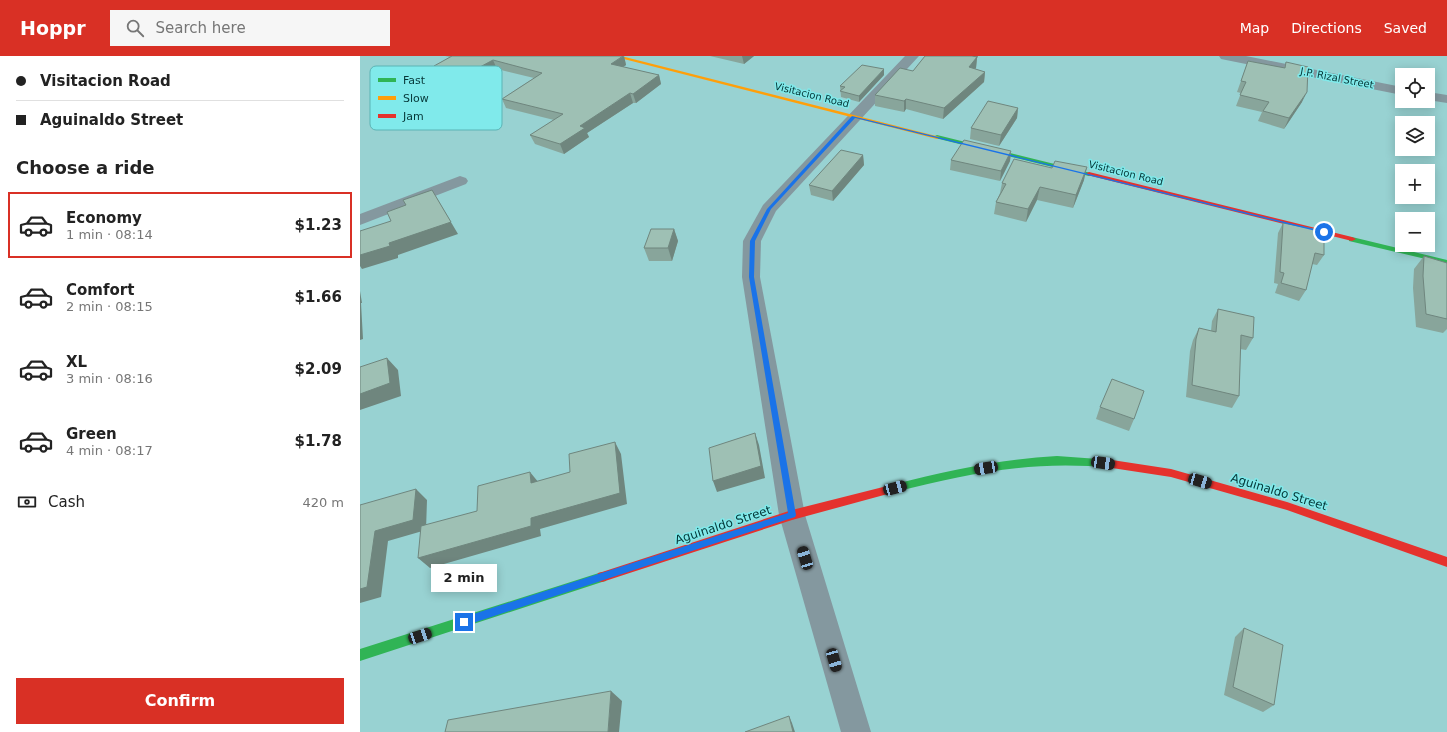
<!DOCTYPE html>
<meta charset="utf-8">
<style>
:root{--surface:#fff;--page:#f6f6f6;--text:#222;--muted:#767676;--line:#e0e0e0;--accent:#d93025}
body{margin:0;font-family:"DejaVu Sans",sans-serif;background:var(--page);color:var(--text);height:100vh;display:flex;flex-direction:column;font-size:15px;white-space:nowrap}
*{box-sizing:border-box;margin:0}
p{font-size:13px;color:var(--muted)}
.icon{flex:none;width:22px;height:22px;fill:none;stroke:currentColor;stroke-width:2;stroke-linecap:round;stroke-linejoin:round}
.map{position:relative;flex:1;overflow:hidden}
.sheet{display:flex;flex-direction:column;background:var(--surface);width:360px}
.sheet>*{flex:none}
.hud{display:grid;align-content:center;height:88px;padding:0 16px;background:var(--surface)}
.buttons{position:absolute;left:1035px;top:12px;display:grid;gap:8px}
.buttons a{display:grid;place-items:center;width:40px;height:40px;border-radius:0px;background:var(--surface);box-shadow:0 2px 10px #0003;font-size:20px}
.end{position:absolute;width:18px;height:18px;margin:-9px;border:5px solid #1a73e8;background:#fff;box-shadow:0 0 0 2px #fff}
.from{border-radius:50%}
.bubble{position:absolute;height:28px;border-radius:0px;background:var(--surface);box-shadow:0 2px 10px #0003;font-size:13px;font-weight:600;line-height:28px;text-align:center}
.car{position:absolute;width:12px;height:24px;margin:-12px -6px;border-radius:5px;box-shadow:0 0 3px 1px #0007;background:linear-gradient(#222 24%,#8ab4d8 0 40%,#222 0 76%,#8ab4d8 0 86%,#222 0)}
.hud b{display:flex;align-items:center;gap:14px;height:38px;font-size:15px}
.hud b+b{border-top:1px solid var(--line)}
.hud i{width:10px;height:10px;background:var(--text)}
ul{padding:0;list-style:none}
li{display:flex;align-items:center;gap:12px;height:66px;margin:0 8px 6px;padding:0 8px;border:2px solid transparent;border-radius:0px}
li div{flex:1}
li b{display:block;font-size:15px}
li em{font-style:normal;font-weight:600}
li.current{border-color:var(--accent)}
li>.icon{width:36px;height:36px;stroke-width:1.5}
h2{padding:0 16px;font-size:18px;line-height:48px}
.pay{display:flex;align-items:center;gap:10px;height:44px;padding:0 16px;font-size:15px}
.pay p{margin-inline-start:auto}
.button{display:flex;gap:8px;margin-top:auto;padding:8px 16px}
.button a{flex:1;height:46px;border-radius:0px;background:var(--accent);color:#fff;font-size:16px;font-weight:600;line-height:46px;text-align:center}
header{display:flex;align-items:center;gap:24px;box-sizing:border-box;height:56px;padding:0 20px;background:var(--accent);color:#fff}
header strong{font-size:19px}
nav{display:flex;gap:22px;margin-inline-start:auto;font-size:14px}
.search{width:280px;height:36px;background:var(--page);display:flex;align-items:center;gap:10px;box-sizing:border-box;padding:0 14px;border-radius:0px;color:var(--muted);font-size:15px}
main{display:flex;flex:1;min-height:0}
.map>svg:first-child{display:block}
.lines{fill:none;stroke-linecap:round;stroke-linejoin:round}
.street{fill:#84989f;fill-rule:evenodd}
.fast{fill:#30b455;fill-rule:evenodd}
.slow{fill:#ff9f0a;fill-rule:evenodd}
.jam{fill:#e5322d;fill-rule:evenodd}
.wall{fill:#88a59b}
.shaded-wall{fill:#6f867e}
.building{fill:#9ec0b4;stroke:#6f867e}
.route{fill:#1a73e8}
.labels{text-anchor:middle;dominant-baseline:central;stroke-width:3;stroke-linejoin:round;paint-order:stroke}
.far-street-label{font-size:10px;fill:#053738;stroke:#80eaeb}
.street-label{font-size:12px;fill:#053738;stroke:#80eaeb}
.key{fill:#80eaeb;stroke:#5bb4b5;stroke-width:1}
.key-label{font-size:11px;fill:#053738}
</style>
<header>
<strong>Hoppr</strong>
<div class="search"><svg class="icon" aria-label="search" viewBox="0 0 24 24"><circle cx="10" cy="10" r="6"/><path d="M15 15l6 6"/></svg>Search here</div>
<nav><a>Map</a><a>Directions</a><a>Saved</a></nav>
</header>
<main>
<section class="sheet">
<div class="hud">
<b><i class="from"></i>Visitacion Road</b>
<b><i></i>Aguinaldo Street</b>
</div>
<h2>Choose a ride</h2>
<ul>
<li class="current"><svg class="icon" aria-label="car" viewBox="0 0 24 24"><path d="M5 17H2v-5l4-1 3-4h7l3 4 3 1v5h-3M9 17h6M6 11h13"/><circle cx="7" cy="17" r="2"/><circle cx="17" cy="17" r="2"/></svg><div><b>Economy</b><p>1 min · 08:14</p></div><em>$1.23</em></li>
<li><svg class="icon" aria-label="car" viewBox="0 0 24 24"><path d="M5 17H2v-5l4-1 3-4h7l3 4 3 1v5h-3M9 17h6M6 11h13"/><circle cx="7" cy="17" r="2"/><circle cx="17" cy="17" r="2"/></svg><div><b>Comfort</b><p>2 min · 08:15</p></div><em>$1.66</em></li>
<li><svg class="icon" aria-label="car" viewBox="0 0 24 24"><path d="M5 17H2v-5l4-1 3-4h7l3 4 3 1v5h-3M9 17h6M6 11h13"/><circle cx="7" cy="17" r="2"/><circle cx="17" cy="17" r="2"/></svg><div><b>XL</b><p>3 min · 08:16</p></div><em>$2.09</em></li>
<li><svg class="icon" aria-label="car" viewBox="0 0 24 24"><path d="M5 17H2v-5l4-1 3-4h7l3 4 3 1v5h-3M9 17h6M6 11h13"/><circle cx="7" cy="17" r="2"/><circle cx="17" cy="17" r="2"/></svg><div><b>Green</b><p>4 min · 08:17</p></div><em>$1.78</em></li>
</ul>
<div class="pay"><svg class="icon" aria-label="cash" viewBox="0 0 24 24"><path d="M3 7h18v10H3z"/><circle cx="12" cy="12" r="2"/></svg>Cash<p>420 m</p></div>
<div class="button"><a>Confirm</a></div>
</section>
<div class="map">
<svg width="1087" height="676" viewBox="0 0 1087 676">
<rect width="100%" height="100%" fill="#98d2d2"/>
<g class="lines">
<!-- street -->
<path class="street" d="M 545,0 L 559,0 L 416,155 L 401,185 L 400,221 L 445,459 L 511,676 L 481,676 L 419,459 L 382,221 L 383,185 L 403,149 Z
M 859,0 L 886,0 L 1042,31 L 1042,39 L 866,4 L 861,3 Z
M 1068,36 L 1087,39 L 1087,47 L 1068,44 Z
M 100,120 L 106,122 L 108,125 L 106,128 L 0,169 L 0,158 Z"/>
<!-- fast -->
<path class="fast" d="M 577,79 L 731,117 L 732,118 L 729,120 L 575,82 L 575,80 Z
M 989,181 L 992,181 L 1087,204 L 1087,208 L 989,185 Z
M 697,400 L 752,404 L 755,405 L 757,408 L 755,411 L 752,412 C 674,404 610,417 535,436 L 531,435 L 530,432 L 531,429 L 535,428 C 589,414 642,403 697,400 Z
M 242,516 L 246,517 L 247,521 L 246,525 L 242,526 L 0,605 L 0,593 Z"/>
<!-- slow -->
<path class="slow" d="M 252,0 L 261,0 L 580,81 L 577,83 Z"/>
<!-- jam -->
<path class="jam" d="M 729,116 L 992,181 L 996,183 L 992,185 L 727,119 L 727,117 Z
M 752,404 L 811,413 L 927,446 L 1087,501 L 1087,511 L 927,454 L 811,421 L 752,412 L 749,411 L 747,408 L 749,405 Z
M 535,428 L 539,429 L 540,432 L 539,435 L 535,436 L 432,464 L 242,526 L 238,525 L 237,521 L 238,517 L 242,516 L 432,454 Z"/>
</g>
<!-- wall -->
<path class="wall" d="M 85,0 L 264,0 L 266,9 L 263,11 L 299,19 L 301,28 L 276,47 L 273,47 L 227,77 L 229,81 L 204,98 L 175,88 L 170,79 L 194,64 L 146,52 L 142,43 L 174,22 L 137,13 L 110,28 L 79,19 L 74,10 L 90,1 Z
M 350,0 L 394,0 L 384,8 Z
M 565,0 L 618,0 L 617,2 L 616,12 L 615,13 L 625,16 L 624,26 L 583,63 L 546,53 L 544,56 L 515,50 L 515,39 L 553,15 Z
M 888,5 L 924,12 L 926,6 L 942,46 L 924,73 L 898,65 L 902,56 L 876,50 L 881,37 L 877,36 Z
M 524,19 L 499,46 L 481,41 L 480,30 Z
M 658,52 L 657,62 L 639,90 L 610,83 L 611,72 Z
M 651,95 L 650,105 L 640,125 L 590,114 L 591,104 Z
M 503,99 L 504,109 L 473,145 L 451,139 L 449,129 Z
M 724,124 L 713,152 L 677,144 L 666,166 L 634,158 L 636,146 L 640,137 L 642,127 Z
M 923,167 L 964,199 L 957,209 L 952,208 L 946,234 L 939,245 L 915,237 L 918,228 L 914,227 L 918,177 Z
M 314,173 L 318,185 L 312,205 L 289,205 L 284,192 Z
M 1064,200 L 1087,207 L 1087,273 L 1083,277 L 1056,271 L 1053,232 L 1054,213 Z
M 858,253 L 893,282 L 886,294 L 880,293 L 879,340 L 872,352 L 826,341 L 830,295 L 833,284 L 839,272 L 851,275 L 852,265 Z
M 740,351 L 774,363 L 769,375 L 736,363 Z
M 884,572 L 914,649 L 903,656 L 864,639 L 875,581 Z"/>
<!-- shaded-wall -->
<path class="shaded-wall" d="M 264,0 L 266,9 L 254,17 L 251,8 Z
M 382,0 L 394,0 L 384,8 Z
M 611,0 L 618,0 L 617,2 L 616,12 L 608,21 L 609,11 Z
M 133,4 L 137,13 L 110,28 L 105,19 Z
M 524,13 L 524,19 L 499,46 L 499,40 Z
M 625,16 L 624,26 L 583,63 L 584,52 Z
M 299,19 L 301,28 L 276,47 L 273,38 Z
M 947,36 L 942,46 L 924,73 L 929,62 Z
M 270,37 L 273,47 L 227,77 L 229,81 L 204,98 L 200,88 L 220,70 Z
M 546,43 L 546,53 L 544,56 L 544,45 Z
M 658,52 L 657,62 L 639,90 L 641,79 Z
M 651,95 L 650,105 L 640,125 L 641,115 Z
M 503,99 L 504,109 L 473,145 L 472,135 Z
M 727,111 L 724,124 L 713,152 L 716,139 Z
M 680,131 L 677,144 L 666,166 L 668,153 Z
M 72,134 L 98,178 L 38,199 L 38,202 L 2,213 L 0,210 L 0,199 L 29,187 Z
M 314,173 L 318,185 L 312,205 L 308,192 Z
M 0,235 L 2,247 L 1,247 L 3,283 L 0,284 Z
M 27,302 L 38,314 L 41,340 L 0,354 L 0,338 Z
M 395,377 L 399,389 L 405,422 L 357,436 L 353,425 Z
M 255,386 L 261,398 L 267,448 L 180,473 L 181,480 L 70,512 L 58,502 L 171,462 Z
M 170,416 L 179,427 L 171,427 Z
M 56,433 L 67,444 L 66,474 L 28,485 L 21,541 L 0,547 L 0,533 L 15,475 Z
M 251,635 L 262,645 L 259,676 L 248,676 Z
M 429,660 L 432,667 L 435,676 L 433,676 Z"/>
<!-- building -->
<path class="building" d="M 92,0 L 263,0 L 251,8 L 299,19 L 273,38 L 270,37 L 220,70 L 225,72 L 200,88 L 170,79 L 203,58 L 142,43 L 182,17 L 133,4 L 105,19 L 74,10 Z
M 565,0 L 612,0 L 617,1 L 609,11 L 625,16 L 584,52 L 546,43 L 544,45 L 515,39 L 540,12 L 553,15 Z
M 888,5 L 925,12 L 926,6 L 948,11 L 947,36 L 929,62 L 903,55 L 909,46 L 880,39 L 886,26 L 881,25 Z
M 502,9 L 524,13 L 499,40 L 480,35 L 485,31 L 480,30 Z
M 628,45 L 658,52 L 641,79 L 611,72 Z
M 604,84 L 651,95 L 641,115 L 591,104 Z
M 481,94 L 503,99 L 472,135 L 449,129 Z
M 654,103 L 692,112 L 695,105 L 727,111 L 716,139 L 680,131 L 668,153 L 636,146 L 646,128 L 642,127 Z
M 72,134 L 91,166 L 29,187 L 30,190 L 0,199 L 0,175 L 31,165 L 27,156 L 46,149 L 43,144 Z
M 923,167 L 964,175 L 964,199 L 955,197 L 946,234 L 921,227 L 924,217 L 920,216 Z
M 291,173 L 314,173 L 308,192 L 284,192 Z
M 1064,200 L 1087,207 L 1087,263 L 1066,258 L 1063,220 Z
M 858,253 L 894,261 L 893,282 L 881,279 L 879,340 L 832,329 L 836,283 L 839,272 L 856,276 Z
M 27,302 L 30,327 L 0,338 L 0,311 Z
M 752,323 L 784,335 L 774,363 L 740,351 Z
M 395,377 L 401,410 L 353,425 L 349,392 Z
M 255,386 L 260,437 L 171,462 L 171,470 L 58,502 L 61,470 L 117,455 L 118,430 L 170,416 L 171,427 L 210,416 L 209,398 Z
M 56,433 L 53,464 L 15,475 L 7,531 L 0,533 L 0,449 Z
M 884,572 L 923,589 L 914,649 L 873,631 Z
M 251,635 L 248,676 L 85,676 L 88,664 Z
M 429,660 L 433,676 L 385,676 Z"/>
<!-- route -->
<path class="route" d="M 492,60 L 966,176 L 964,177 L 495,62 L 411,153 L 395,185 L 394,221 L 436,459 L 435,461 L 104,570 L 101,568 L 100,566 L 101,563 L 104,561 L 428,457 L 389,221 L 390,185 L 407,153 Z"/>
<g class="labels">
<!-- far-street labels -->
<g class="far-street-label">
<text transform="translate(977 22) rotate(11)">J.P. Rizal Street</text>
<text transform="translate(452 39) rotate(14)">Visitacion Road</text>
<text transform="translate(766 117) rotate(14)">Visitacion Road</text>
</g>
<!-- street labels -->
<g class="street-label">
<text transform="translate(919 436) rotate(17)">Aguinaldo Street</text>
<text transform="translate(363 469) rotate(-18)">Aguinaldo Street</text>
</g>
</g>
<!-- legend -->
<rect x="10" y="10" width="132" height="64" rx="6" class="key"/>
<rect x="18" y="22" width="18" height="4" fill="#30b455"/>
<rect x="18" y="40" width="18" height="4" fill="#ff9f0a"/>
<rect x="18" y="58" width="18" height="4" fill="#e5322d"/>
<g class="key-label">
<text x="43" y="28">Fast</text>
<text x="43" y="46">Slow</text>
<text x="43" y="64">Jam</text>
</g>
</svg>
<div class="buttons">
<a><svg class="icon" aria-label="locate" viewBox="0 0 24 24"><circle cx="12" cy="12" r="6"/><path d="M12 2v4M12 18v4M2 12h4M18 12h4"/></svg></a>
<a><svg class="icon" aria-label="layers" viewBox="0 0 24 24"><path d="M12 4l9 5-9 5-9-5zM3 14l9 5 9-5"/></svg></a>
<a>+</a>
<a>−</a>
</div>
<i class="end from" style="left:964px;top:176px"></i>
<i class="end" style="left:104px;top:566px"></i>
<div class="bubble" style="left:71px;top:508px;width:66px">2 min</div>
<i class="car" style="left:743px;top:407px;rotate:98deg"></i>
<i class="car" style="left:626px;top:412px;rotate:260deg"></i>
<i class="car" style="left:840px;top:425px;rotate:106deg"></i>
<i class="car" style="left:535px;top:432px;rotate:75deg"></i>
<i class="car" style="left:445px;top:502px;rotate:343deg"></i>
<i class="car" style="left:60px;top:580px;rotate:72deg"></i>
<i class="car" style="left:474px;top:604px;rotate:164deg"></i>
</div>
</main>
